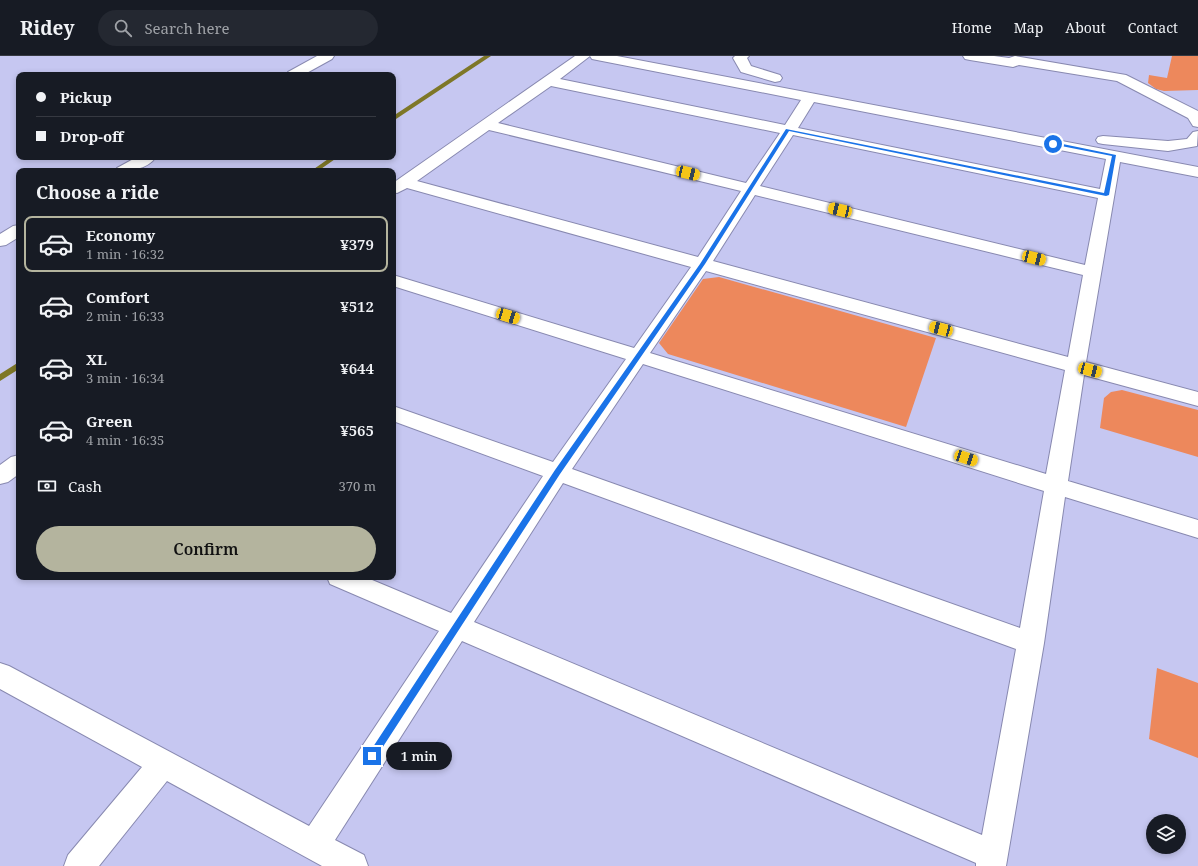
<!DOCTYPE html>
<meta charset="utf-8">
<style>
:root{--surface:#171b24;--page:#242831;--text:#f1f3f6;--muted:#9ea1a6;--line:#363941;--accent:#b4b49e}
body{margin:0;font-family:"Noto Serif",serif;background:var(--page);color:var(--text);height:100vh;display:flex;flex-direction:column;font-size:15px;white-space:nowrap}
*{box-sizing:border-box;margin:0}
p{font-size:13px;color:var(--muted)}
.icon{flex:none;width:22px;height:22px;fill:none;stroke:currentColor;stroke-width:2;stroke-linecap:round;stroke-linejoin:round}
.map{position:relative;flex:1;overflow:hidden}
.sheet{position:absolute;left:16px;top:112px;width:380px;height:412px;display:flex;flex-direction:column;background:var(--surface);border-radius:8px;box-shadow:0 2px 6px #0003}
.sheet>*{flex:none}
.guide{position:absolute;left:16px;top:16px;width:380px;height:88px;border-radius:8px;box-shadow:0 2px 6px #0003;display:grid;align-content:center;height:88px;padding:0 20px;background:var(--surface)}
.tools{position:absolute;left:1146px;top:758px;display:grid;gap:8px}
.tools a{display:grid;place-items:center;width:40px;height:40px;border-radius:50%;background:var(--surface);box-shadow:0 2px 6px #0003;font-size:20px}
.end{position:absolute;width:18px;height:18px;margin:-9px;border:5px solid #1a73e8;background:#fff;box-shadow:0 0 0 2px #fff}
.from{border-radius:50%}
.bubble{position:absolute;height:28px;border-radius:14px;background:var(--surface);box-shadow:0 2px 6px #0003;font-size:13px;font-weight:600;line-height:28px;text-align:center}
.car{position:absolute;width:12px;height:24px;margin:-12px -6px;border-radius:5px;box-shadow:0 0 3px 1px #0007;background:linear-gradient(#f5c518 24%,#345 0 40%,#f5c518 0 76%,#345 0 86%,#f5c518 0)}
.guide b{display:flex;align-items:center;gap:14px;height:38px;font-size:15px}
.guide b+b{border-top:1px solid var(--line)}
.guide i{width:10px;height:10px;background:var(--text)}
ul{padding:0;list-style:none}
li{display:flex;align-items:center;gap:12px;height:56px;margin:0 8px 6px;padding:0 12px;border:2px solid transparent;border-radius:8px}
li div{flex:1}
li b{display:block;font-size:15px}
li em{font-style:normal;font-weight:600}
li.on{border-color:var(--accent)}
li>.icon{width:36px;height:36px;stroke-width:1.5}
h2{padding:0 20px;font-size:18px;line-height:48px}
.pay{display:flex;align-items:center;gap:10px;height:44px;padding:0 20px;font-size:15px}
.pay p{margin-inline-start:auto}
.cta{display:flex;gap:8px;margin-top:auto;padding:8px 20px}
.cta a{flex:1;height:46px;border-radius:24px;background:var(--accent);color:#111;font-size:16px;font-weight:600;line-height:46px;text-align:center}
header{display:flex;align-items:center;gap:24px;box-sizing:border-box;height:56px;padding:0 20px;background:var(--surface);border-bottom:1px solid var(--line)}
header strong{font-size:19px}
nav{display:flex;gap:22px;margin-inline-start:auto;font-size:14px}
.search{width:280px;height:36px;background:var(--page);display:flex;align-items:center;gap:10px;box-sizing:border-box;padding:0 14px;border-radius:22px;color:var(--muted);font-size:15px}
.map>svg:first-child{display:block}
.green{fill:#ed885c}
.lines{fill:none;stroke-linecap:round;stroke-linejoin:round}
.stream{fill:#7e7727;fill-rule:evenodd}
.minor-casing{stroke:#8889b0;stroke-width:2}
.minor{fill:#fff;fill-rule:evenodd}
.route{fill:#1a73e8}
</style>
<header>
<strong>Ridey</strong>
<div class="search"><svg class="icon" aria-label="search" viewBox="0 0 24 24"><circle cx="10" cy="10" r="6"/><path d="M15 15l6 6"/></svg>Search here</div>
<nav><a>Home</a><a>Map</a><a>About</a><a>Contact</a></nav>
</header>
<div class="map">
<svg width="1198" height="810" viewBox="0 0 1198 810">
<rect width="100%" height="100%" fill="#c6c7f1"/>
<!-- green -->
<path class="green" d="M 1172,0 L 1198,0 L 1198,34 L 1164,35 L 1156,33 L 1148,27 L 1149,19 L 1167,22 Z
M 719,221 L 936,282 L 906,371 L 668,298 L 659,287 L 703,223 Z
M 1122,334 L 1198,354 L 1198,401 L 1100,372 L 1104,342 L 1111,336 Z
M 1157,612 L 1198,627 L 1198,702 L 1149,683 Z"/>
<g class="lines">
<!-- stream -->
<path class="stream" d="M 484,0 L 491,0 L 393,65 L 393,60 Z
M 331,101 L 338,101 L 318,115 L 311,115 Z
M 19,306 L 19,313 L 0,325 L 0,318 Z"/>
<!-- minor casing -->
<g class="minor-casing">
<path id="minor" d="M 317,0 L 334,0 L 332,3 L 303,19 L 286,19 L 288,16 Z
M 575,0 L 617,0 L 1198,111 L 1198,121 L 1120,106 L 1086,306 L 1198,336 L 1198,350 L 1084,319 L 1068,425 L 1198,464 L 1198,482 L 1065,441 L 1044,587 L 1006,810 L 976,810 L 976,807 L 462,585 L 335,784 L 364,799 L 368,810 L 322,810 L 167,725 L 99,810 L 64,810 L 68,799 L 142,711 L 0,633 L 0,607 L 9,610 L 309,770 L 439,575 L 330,528 L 327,521 L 365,521 L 451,557 L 543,420 L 393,365 L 393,350 L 553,406 L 626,303 L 393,230 L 393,219 L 634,292 L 691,211 L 407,132 L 397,137 L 393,136 L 393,127 ZM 590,0 L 592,3 L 597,4 L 801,44 L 785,69 L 560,23 ZM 551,30 L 780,77 L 746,127 L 498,67 ZM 814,46 L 1106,103 L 1100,133 L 798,72 ZM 489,74 L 741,135 L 698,201 L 417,125 ZM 793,79 L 1098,142 L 1085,209 L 760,130 ZM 755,139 L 1083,219 L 1068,301 L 713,205 ZM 706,215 L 1065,314 L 1046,418 L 650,297 ZM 643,308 L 1044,435 L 1020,572 L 572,413 ZM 563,427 L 1016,593 L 982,779 L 474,566 Z
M 735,0 L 749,0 L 747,2 L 751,10 L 780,19 L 782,22 L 780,25 L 775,26 L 741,16 L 733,2 Z
M 963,0 L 994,0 L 1009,2 L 1015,0 L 1126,19 L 1198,55 L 1198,71 L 1193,70 L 1188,62 L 1117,25 L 1019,9 L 1013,11 L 970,4 L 965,3 Z
M 1198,75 L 1197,90 L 1168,95 L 1103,88 L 1098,87 L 1096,84 L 1098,81 L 1103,80 L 1168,85 L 1187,83 L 1193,76 Z
M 137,101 L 156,101 C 147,114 129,115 115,115 L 117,112 Z
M 19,169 L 19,181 L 6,189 L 0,190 L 0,178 L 13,170 Z
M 19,399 L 19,418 L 8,426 L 0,428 L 0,409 L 11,401 Z"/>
</g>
<!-- minor -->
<use href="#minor" class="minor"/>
</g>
<!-- route -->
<path class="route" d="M 786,73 L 1104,137 L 1112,100 L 1051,88 L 1053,86 L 1116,99 L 1109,139 L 1106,140 L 789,75 L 705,208 L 560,418 L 375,703 L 369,703 L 368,700 L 369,697 L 555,414 L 700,208 Z"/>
</svg>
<div class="tools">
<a><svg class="icon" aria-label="layers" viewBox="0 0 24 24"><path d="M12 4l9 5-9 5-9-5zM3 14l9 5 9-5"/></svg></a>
</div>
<i class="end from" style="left:1053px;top:88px"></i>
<i class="end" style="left:372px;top:700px"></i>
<div class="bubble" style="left:386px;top:686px;width:66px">1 min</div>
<i class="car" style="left:688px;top:117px;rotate:103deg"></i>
<i class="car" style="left:840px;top:154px;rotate:283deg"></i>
<i class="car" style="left:1034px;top:202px;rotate:104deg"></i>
<i class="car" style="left:508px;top:260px;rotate:107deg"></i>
<i class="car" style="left:941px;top:273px;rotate:285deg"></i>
<i class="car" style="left:1090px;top:314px;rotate:105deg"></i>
<i class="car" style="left:966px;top:402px;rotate:108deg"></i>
<div class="guide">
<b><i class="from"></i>Pickup</b>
<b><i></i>Drop-off</b>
</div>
<section class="sheet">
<h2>Choose a ride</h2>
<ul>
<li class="on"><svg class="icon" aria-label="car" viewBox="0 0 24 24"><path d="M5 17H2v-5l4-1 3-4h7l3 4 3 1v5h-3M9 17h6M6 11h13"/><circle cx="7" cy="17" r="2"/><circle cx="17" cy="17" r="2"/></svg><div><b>Economy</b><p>1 min · 16:32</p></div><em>¥379</em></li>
<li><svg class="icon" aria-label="car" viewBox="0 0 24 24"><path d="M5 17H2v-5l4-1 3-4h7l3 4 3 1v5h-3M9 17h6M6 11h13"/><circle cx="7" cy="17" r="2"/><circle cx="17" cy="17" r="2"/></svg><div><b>Comfort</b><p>2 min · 16:33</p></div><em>¥512</em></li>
<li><svg class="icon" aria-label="car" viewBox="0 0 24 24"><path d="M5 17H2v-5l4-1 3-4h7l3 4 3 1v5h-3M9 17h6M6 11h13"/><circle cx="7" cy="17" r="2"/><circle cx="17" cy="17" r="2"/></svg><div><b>XL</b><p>3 min · 16:34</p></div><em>¥644</em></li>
<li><svg class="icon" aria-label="car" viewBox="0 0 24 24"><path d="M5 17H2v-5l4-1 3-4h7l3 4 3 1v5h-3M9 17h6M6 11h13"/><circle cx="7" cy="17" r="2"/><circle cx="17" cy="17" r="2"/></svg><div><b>Green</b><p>4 min · 16:35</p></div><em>¥565</em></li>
</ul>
<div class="pay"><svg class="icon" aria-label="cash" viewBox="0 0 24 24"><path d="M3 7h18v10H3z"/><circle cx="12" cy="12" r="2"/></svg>Cash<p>370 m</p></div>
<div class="cta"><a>Confirm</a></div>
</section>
</div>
